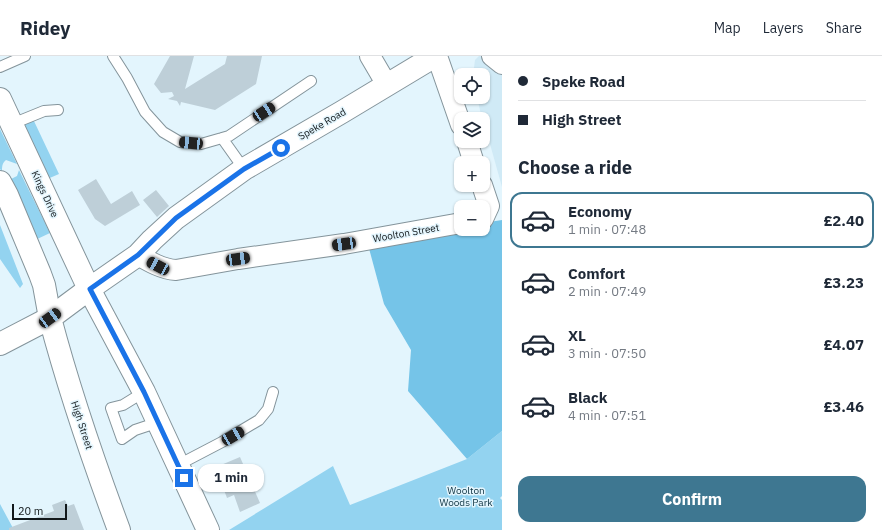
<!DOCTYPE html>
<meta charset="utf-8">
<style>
:root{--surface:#fff;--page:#f2f2f3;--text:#1f2937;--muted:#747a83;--line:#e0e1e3;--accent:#3e7791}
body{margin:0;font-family:"IBM Plex Sans",sans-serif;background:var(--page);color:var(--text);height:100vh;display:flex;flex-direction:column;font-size:15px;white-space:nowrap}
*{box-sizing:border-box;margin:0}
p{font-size:13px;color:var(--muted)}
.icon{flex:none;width:22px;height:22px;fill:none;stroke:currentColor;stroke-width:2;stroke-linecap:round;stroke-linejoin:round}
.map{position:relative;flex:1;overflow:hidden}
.drawer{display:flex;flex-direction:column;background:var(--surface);width:380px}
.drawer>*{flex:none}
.hud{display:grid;align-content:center;height:88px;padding:0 16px;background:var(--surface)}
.controls{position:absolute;left:454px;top:12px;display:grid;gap:8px}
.controls a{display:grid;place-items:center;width:36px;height:36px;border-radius:8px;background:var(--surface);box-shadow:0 1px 3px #0004;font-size:20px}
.scale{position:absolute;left:12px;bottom:10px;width:55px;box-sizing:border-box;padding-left:4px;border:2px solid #12181b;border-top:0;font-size:11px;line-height:14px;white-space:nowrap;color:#12181b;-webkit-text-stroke:3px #e3f5fd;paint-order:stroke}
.end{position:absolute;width:18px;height:18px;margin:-9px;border:5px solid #1a73e8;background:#fff;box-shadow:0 0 0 2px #fff}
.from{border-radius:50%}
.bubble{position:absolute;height:28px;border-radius:12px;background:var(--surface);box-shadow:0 1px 3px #0004;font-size:13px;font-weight:700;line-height:28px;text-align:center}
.car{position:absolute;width:12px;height:24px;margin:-12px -6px;border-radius:5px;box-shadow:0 0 3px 1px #0007;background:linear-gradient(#222 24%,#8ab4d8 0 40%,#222 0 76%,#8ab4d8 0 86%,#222 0)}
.hud b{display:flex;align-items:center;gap:14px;height:38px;font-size:15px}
.hud b+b{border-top:1px solid var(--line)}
.hud i{width:10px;height:10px;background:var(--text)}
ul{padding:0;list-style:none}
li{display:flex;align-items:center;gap:12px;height:56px;margin:0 8px 6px;padding:0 8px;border:2px solid transparent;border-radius:12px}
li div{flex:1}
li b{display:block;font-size:15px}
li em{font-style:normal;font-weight:700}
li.on{border-color:var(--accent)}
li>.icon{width:36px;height:36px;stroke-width:1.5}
h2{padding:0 16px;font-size:18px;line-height:48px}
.cta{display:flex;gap:8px;margin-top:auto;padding:8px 16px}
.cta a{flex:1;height:46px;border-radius:12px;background:var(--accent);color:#fff;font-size:16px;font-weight:700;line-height:46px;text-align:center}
header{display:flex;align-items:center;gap:24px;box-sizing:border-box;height:56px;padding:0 20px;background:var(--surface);border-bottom:1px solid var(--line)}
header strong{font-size:19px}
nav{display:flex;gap:22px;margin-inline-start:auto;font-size:14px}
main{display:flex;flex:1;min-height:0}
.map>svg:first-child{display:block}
.built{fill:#d0eaf6}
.green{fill:#93d3f0}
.forest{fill:#75c4e8}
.building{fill:#becfd8}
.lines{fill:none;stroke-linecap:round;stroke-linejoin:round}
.service-casing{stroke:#84949b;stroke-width:12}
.minor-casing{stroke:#84949b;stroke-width:22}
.tertiary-casing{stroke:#84949b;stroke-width:24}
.secondary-casing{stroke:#84949b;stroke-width:24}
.service{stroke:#fff;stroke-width:10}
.minor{stroke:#fff;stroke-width:20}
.tertiary{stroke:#fff;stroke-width:22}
.secondary{stroke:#fff;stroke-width:22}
.route{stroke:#1a73e8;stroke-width:5}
.labels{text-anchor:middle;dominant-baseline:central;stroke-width:3;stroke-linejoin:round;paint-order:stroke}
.street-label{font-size:10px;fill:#12181b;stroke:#e3f5fd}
.park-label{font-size:10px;fill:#0d3241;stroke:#e3f5fd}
</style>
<header>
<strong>Ridey</strong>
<nav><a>Map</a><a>Layers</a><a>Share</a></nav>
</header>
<main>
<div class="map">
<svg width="502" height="474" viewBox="0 0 502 474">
<rect width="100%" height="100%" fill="#e3f5fd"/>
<!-- built -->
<path class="built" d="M 479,0 L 502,0 L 502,131 L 483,63 L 482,63 L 477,41 L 483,41 L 483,19 L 473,19 L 475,4 Z"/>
<!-- green -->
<path class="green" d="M 33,63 L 59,118 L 45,124 L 23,69 L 25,67 Z
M 0,73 L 17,108 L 6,104 C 2,107 2,111 2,116 L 0,113 Z
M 19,114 L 50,177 L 33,185 L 11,123 L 17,120 Z
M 0,169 L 23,228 L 20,232 L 0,203 Z
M 502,375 L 502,440 L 500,442 L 502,444 L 502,474 L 229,474 L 333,410 L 350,449 L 467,403 Z
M 0,448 L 14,474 L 0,474 Z"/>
<!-- forest -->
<path class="forest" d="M 502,164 L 502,375 L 467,403 L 408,335 L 411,294 L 384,248 L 367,185 L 461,173 L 483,173 L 483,167 Z"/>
<!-- building -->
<path class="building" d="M 170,0 L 194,0 L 185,33 L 225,8 L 227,0 L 262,0 L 256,28 L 215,54 L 181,46 L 180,50 L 177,45 L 168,43 L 174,40 L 172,36 L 161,37 L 154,28 Z
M 96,123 L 111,148 L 132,135 L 140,149 L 105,170 L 95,163 L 78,134 Z
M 156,134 L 169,150 L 157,161 L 143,144 Z
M 240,401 L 260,447 L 240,456 L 234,439 L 227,442 L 221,426 L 227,424 L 221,409 Z
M 65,444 L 68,450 L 74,448 L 84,474 L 9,474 L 9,472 L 54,455 L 52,449 Z"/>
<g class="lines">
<!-- service casing -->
<g class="service-casing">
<path id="service" d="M 113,0 L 127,22 L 145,56 L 163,76 L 180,86 L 201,88 L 229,80 L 311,25
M 0,11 L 25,0
M 12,68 L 44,55 L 58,54
M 222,82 L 244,113
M 144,336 L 123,349 L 111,352 L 122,383 L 135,374 L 159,366
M 178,409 L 222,386 L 259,364 L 268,353 L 273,336"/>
</g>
<!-- minor casing -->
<g class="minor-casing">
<path id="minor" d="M 370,0 L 387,29
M 437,0 L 461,69
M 492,0 L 502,8
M 467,85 L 474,107
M 482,129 L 489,150 L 483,163
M 138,199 C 150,206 162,213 176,214 L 238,203 L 344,188 L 461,167"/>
</g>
<!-- tertiary casing -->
<g class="tertiary-casing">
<path id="tertiary" d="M 0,43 L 89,233 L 138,199 L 152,184 L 176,162 L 244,113 L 342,56 L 435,0
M 0,126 L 7,139 L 40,218 L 44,229 L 50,262"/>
</g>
<!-- secondary casing -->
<g class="secondary-casing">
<path id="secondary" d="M 50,262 C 69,334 93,404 119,474
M 0,288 L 50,262 L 89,233 L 144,336 L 208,474"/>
</g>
<!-- service -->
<use href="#service" class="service"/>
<!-- minor -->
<use href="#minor" class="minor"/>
<!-- tertiary -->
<use href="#tertiary" class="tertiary"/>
<!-- secondary -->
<use href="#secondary" class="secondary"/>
</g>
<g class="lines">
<!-- route -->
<path class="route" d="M 184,422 L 144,336 L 90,233 L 138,199 L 176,162 L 244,113 L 281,92"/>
</g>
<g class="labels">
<!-- street labels -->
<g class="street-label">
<text transform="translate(322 68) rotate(-30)">Speke Road</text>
<text transform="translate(45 138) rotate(65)">Kings Drive</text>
<text transform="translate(406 177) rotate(-10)">Woolton Street</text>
<text transform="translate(82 369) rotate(72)">High Street</text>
</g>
<!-- park labels -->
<g class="park-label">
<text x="466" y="434">Woolton<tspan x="466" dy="12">Woods Park</tspan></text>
</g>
</g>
</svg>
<div class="controls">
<a><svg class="icon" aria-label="locate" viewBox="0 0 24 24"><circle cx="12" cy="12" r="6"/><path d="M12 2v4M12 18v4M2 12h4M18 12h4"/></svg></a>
<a><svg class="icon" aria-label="layers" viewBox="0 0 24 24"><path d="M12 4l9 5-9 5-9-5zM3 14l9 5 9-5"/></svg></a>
<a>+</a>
<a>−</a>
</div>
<div class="scale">20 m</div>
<i class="end from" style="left:281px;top:92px"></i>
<i class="end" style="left:184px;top:422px"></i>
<div class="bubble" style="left:198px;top:408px;width:66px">1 min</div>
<i class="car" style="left:264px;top:56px;rotate:57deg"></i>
<i class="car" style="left:191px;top:87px;rotate:275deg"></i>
<i class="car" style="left:344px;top:188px;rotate:262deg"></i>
<i class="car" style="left:238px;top:203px;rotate:82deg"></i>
<i class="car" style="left:158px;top:210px;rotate:298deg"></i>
<i class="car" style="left:50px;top:262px;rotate:54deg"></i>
<i class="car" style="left:233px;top:380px;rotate:60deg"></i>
</div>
<section class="drawer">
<div class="hud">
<b><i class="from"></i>Speke Road</b>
<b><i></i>High Street</b>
</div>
<h2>Choose a ride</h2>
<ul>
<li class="on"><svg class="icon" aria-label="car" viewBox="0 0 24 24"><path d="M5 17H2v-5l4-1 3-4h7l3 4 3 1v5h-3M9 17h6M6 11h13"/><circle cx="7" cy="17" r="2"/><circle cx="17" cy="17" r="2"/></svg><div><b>Economy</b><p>1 min · 07:48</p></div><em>£2.40</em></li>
<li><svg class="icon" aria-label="car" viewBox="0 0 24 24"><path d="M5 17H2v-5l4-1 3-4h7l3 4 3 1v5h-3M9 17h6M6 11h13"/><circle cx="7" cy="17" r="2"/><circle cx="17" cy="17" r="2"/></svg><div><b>Comfort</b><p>2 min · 07:49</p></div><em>£3.23</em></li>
<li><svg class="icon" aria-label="car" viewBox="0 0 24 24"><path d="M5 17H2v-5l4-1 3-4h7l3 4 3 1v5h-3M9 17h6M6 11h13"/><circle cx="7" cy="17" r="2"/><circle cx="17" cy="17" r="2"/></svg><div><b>XL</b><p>3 min · 07:50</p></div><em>£4.07</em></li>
<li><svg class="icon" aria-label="car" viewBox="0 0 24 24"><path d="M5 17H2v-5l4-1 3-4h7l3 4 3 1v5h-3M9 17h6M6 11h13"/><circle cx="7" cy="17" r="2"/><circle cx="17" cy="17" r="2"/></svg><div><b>Black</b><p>4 min · 07:51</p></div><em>£3.46</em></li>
</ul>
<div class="cta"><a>Confirm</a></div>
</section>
</main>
